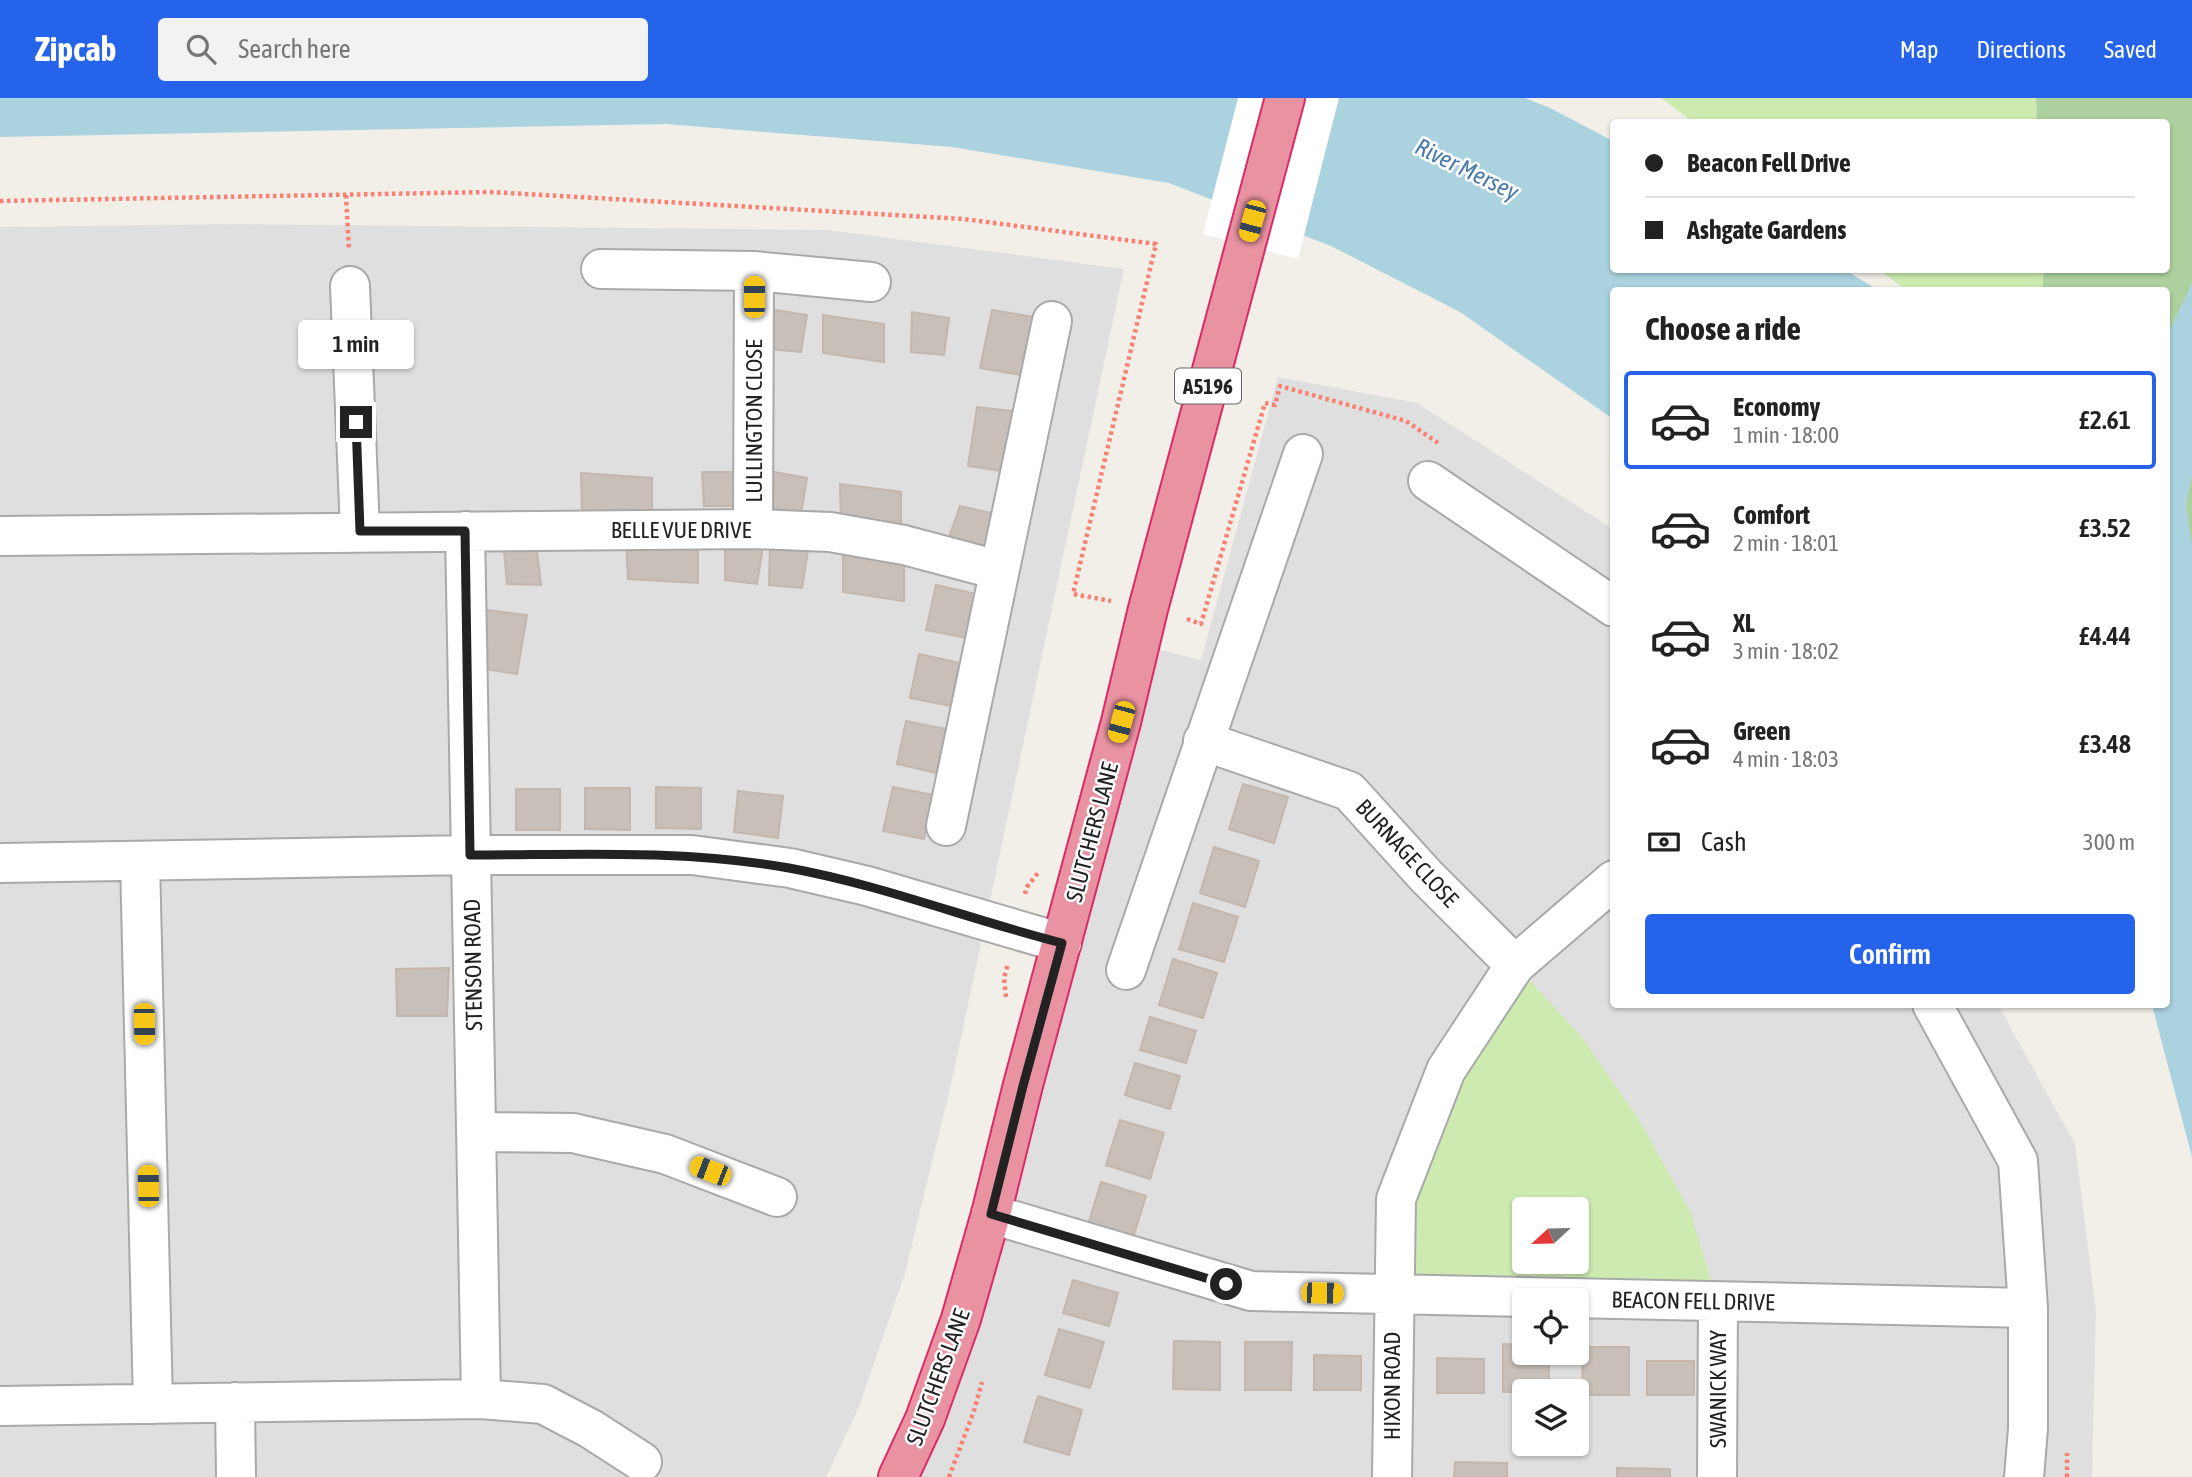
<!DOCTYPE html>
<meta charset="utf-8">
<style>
:root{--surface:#fff;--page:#f2f2f2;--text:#222;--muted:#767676;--line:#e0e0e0;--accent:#2563eb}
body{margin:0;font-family:"Asap Condensed",sans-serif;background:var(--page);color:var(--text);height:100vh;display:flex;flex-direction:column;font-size:26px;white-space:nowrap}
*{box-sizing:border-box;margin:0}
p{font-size:23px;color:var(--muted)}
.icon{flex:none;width:38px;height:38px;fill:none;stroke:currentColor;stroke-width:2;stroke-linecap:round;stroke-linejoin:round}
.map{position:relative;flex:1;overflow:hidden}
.drawer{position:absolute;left:1610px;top:189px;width:560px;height:721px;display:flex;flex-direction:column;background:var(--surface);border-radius:7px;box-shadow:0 2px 5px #0004}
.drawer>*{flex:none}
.top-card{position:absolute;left:1610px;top:21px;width:560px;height:154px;border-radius:7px;box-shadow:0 2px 5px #0004;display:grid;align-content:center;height:154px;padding:0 35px;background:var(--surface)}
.needle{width:46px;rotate:248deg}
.fabs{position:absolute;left:1512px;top:1099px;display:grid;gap:14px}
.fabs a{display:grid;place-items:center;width:77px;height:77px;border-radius:7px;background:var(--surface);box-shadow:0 2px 5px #0004;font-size:35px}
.end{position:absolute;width:32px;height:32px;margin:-16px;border:9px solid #222;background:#fff;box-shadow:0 0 0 4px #fff}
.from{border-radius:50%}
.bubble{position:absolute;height:49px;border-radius:7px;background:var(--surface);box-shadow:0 2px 5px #0004;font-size:23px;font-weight:600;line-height:49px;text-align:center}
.car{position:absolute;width:21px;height:42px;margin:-21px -10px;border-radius:9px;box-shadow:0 0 5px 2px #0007;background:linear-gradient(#f5c518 24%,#345 0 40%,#f5c518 0 76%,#345 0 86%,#f5c518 0)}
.top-card b{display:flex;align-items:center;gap:24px;height:66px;font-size:26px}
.top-card b+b{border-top:2px solid var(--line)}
.top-card i{width:18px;height:18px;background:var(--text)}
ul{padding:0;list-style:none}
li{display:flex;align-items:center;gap:21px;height:98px;margin:0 14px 10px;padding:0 21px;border:4px solid transparent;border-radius:7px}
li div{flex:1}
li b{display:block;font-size:26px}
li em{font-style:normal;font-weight:600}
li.current{border-color:var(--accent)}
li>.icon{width:63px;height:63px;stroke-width:1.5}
h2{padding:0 35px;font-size:32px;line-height:84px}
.pay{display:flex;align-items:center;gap:18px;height:77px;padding:0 35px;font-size:26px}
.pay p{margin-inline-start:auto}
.action{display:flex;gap:14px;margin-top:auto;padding:14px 35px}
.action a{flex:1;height:80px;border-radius:7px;background:var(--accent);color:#fff;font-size:28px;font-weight:600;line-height:80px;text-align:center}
header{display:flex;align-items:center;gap:42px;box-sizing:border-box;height:98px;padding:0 35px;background:var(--accent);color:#fff}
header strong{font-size:33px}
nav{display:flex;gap:38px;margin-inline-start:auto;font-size:24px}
.search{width:490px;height:63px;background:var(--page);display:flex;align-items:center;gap:18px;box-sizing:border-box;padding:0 24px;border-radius:7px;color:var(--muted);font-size:26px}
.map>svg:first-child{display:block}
.residential{fill:#e0dfdf;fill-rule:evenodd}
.grass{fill:#cdebb0;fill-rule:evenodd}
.forest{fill:#add19e}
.water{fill:#aad3df}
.pier{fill:#fff}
.building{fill:#c7bfb8;stroke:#c4b6ab;stroke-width:2}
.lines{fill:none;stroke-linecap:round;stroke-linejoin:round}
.minor-casing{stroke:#a9a9a9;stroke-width:42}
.highway-casing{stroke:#dc2a67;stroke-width:42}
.path{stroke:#fa8072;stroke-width:4.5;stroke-dasharray:3.5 3.5;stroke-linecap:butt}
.minor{stroke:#fff;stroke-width:38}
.highway{stroke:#e892a2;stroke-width:38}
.route{stroke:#222;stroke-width:9}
.labels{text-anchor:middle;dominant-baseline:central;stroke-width:5;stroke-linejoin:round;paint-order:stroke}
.shield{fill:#fff;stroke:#646464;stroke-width:2}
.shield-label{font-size:21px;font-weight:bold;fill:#222}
.street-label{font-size:23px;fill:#222;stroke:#fff}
.water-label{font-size:24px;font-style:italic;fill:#4a7aab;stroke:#fff}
</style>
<header>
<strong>Zipcab</strong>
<div class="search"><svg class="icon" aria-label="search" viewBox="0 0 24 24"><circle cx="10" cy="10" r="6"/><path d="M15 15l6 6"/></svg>Search here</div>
<nav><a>Map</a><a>Directions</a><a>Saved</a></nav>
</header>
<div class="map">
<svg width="2192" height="1379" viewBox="0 0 2192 1379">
<rect width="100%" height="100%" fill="#f2efe9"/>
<!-- residential -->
<path class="residential" d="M 239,126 L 827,132 L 1124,171 L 952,982 L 905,1175 L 859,1309 L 826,1379 L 0,1379 L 0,129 Z
M 1278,279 L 1417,305 L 1613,431 L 1614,906 L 1998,907 L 2075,1046 L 2096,1214 L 2092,1379 L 905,1379 L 1143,548 L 1201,562 ZM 1524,1111 L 1577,1111 L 1577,1164 L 1524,1164 ZM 1524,1202 L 1577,1202 L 1577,1255 L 1524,1255 ZM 1524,1293 L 1577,1293 L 1577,1346 L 1524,1346 Z"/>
<!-- grass -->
<path class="grass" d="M 1661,0 L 2036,0 L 2037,24 L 1693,24 Z
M 1879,172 L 2044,172 L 2042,192 L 1906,192 Z
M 1516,868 L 1581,938 L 1638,1020 L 1690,1113 L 1717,1202 L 1393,1196 L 1397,1101 ZM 1524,1111 L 1577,1111 L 1577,1164 L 1524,1164 Z"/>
<!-- forest -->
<path class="forest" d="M 2036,0 L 2192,0 L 2192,462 L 2167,432 L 2166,192 L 2042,192 L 2044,172 L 2166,172 L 2166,24 L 2037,24 Z"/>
<!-- water -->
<path class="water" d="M 0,0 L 1525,0 L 1550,10 L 1613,43 L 1614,172 L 1845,172 L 1878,192 L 1614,192 L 1613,321 L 1460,214 L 1331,148 L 1169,85 L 952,49 L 666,26 L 0,39 Z
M 2192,185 L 2192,378 L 2186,407 L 2192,447 L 2192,1059 L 2152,907 L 2166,906 L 2167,238 Z"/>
<!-- pier -->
<path class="pier" d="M 1238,0 L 1339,0 L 1298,161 L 1203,136 Z"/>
<!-- building -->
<path class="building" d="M 769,211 L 807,217 L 801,254 L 769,251 Z
M 992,212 L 1034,219 L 1021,277 L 980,270 Z
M 912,214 L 949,220 L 944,257 L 911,254 Z
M 823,217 L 884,226 L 884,264 L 823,255 Z
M 977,309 L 1019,314 L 1008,374 L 968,368 Z
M 769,373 L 807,380 L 801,416 L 769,413 Z
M 702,374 L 735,374 L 738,408 L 704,408 Z
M 581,375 L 652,380 L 652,418 L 582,414 Z
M 840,386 L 901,394 L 901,433 L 841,424 Z
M 960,408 L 995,416 L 988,449 L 948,442 Z
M 626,442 L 698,447 L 698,485 L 628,481 Z
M 725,443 L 763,449 L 757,486 L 725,482 Z
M 770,447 L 808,453 L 802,490 L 769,487 Z
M 537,452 L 541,487 L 507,486 L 504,453 Z
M 843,456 L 904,464 L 904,503 L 843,494 Z
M 936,487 L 976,496 L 967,540 L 926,532 Z
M 486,512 L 527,517 L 517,576 L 478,570 Z
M 919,556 L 960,565 L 951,608 L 910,600 Z
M 906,623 L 946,631 L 937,675 L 897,666 Z
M 1243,686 L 1288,699 L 1274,745 L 1229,731 Z
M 656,689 L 701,690 L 701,731 L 656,730 Z
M 893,689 L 933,697 L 924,741 L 883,733 Z
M 585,690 L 630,690 L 630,732 L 585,731 Z
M 516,691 L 560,691 L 560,732 L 516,732 Z
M 738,693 L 783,698 L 778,740 L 734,734 Z
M 1214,749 L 1259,763 L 1245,809 L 1200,795 Z
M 1193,805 L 1238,819 L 1224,864 L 1179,851 Z
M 1173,861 L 1217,875 L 1203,920 L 1159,907 Z
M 449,870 L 447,918 L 397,918 L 396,871 Z
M 1150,919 L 1196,933 L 1186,965 L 1140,952 Z
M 1135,965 L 1180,978 L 1170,1011 L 1125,997 Z
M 1120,1022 L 1164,1035 L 1150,1081 L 1106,1067 Z
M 1101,1084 L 1146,1098 L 1132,1143 L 1087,1130 Z
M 1073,1182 L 1118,1195 L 1109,1228 L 1063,1215 Z
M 1059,1231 L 1104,1244 L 1090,1290 L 1045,1277 Z
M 1174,1243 L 1220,1244 L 1220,1292 L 1173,1291 Z
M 1245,1244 L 1292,1244 L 1291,1292 L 1245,1292 Z
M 1503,1246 L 1524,1247 L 1524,1255 L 1549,1255 L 1549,1293 L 1503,1294 Z
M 1583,1249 L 1629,1249 L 1629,1297 L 1582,1297 Z
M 1314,1257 L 1361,1258 L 1361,1292 L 1314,1292 Z
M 1437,1260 L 1484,1261 L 1484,1295 L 1437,1295 Z
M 1647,1263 L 1694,1263 L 1694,1297 L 1647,1297 Z
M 1038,1298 L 1082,1312 L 1069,1357 L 1024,1344 Z
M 1455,1364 L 1507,1365 L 1507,1379 L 1454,1379 Z
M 1617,1370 L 1670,1371 L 1670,1379 L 1617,1379 Z"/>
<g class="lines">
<!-- minor casing -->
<g class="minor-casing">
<path id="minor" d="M 601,171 L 754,173 L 871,184
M 350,188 L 360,433
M 1428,383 L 1614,509
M 753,431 L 754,173
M 465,433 L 481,1301
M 0,438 L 753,431 L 830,434 L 904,447 L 998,472
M 1203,643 L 1349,693 L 1426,778 L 1515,867
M 946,728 L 1052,223
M 140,763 L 153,1306
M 0,765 L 470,757 L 692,757 L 790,770 L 867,788 L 1062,845
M 1126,872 L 1303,356
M 1932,906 L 2018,1063 L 2028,1210 L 2028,1331 L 2024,1379
M 476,1034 L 573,1035 L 665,1056 L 777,1099
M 991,1116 L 1251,1193 L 2028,1210
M 235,1304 L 236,1379
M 0,1308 L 481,1301 L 543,1306 L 591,1331 L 642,1364
M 1392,1379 L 1396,1101 L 1446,972 L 1515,867 L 1614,782
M 1717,1379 L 1718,1204"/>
</g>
<!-- highway casing -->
<g class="highway-casing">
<path id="highway" d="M 898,1379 L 925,1321 L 961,1221 L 991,1116 L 1023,987 L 1121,624 L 1148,511 L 1285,0"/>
</g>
<!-- path -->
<path class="path" d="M 346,97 L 349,152
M 0,103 L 490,94 L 964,121 L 1156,146 L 1073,496 L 1111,503
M 1187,521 L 1201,526 L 1265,305 L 1275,307 L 1280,288 L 1406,323 L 1438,345
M 1025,796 L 1027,789 L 1038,775
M 1006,899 L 1004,880 L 1008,866
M 949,1379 L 974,1313 L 982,1284
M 2067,1379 L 2067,1355"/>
<!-- minor -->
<use href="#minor" class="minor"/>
<!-- highway -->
<use href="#highway" class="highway"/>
</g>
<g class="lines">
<!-- route -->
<path class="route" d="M 356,324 L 360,433 L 465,433 L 470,757 C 577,757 684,751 789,770 C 882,787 971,822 1062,845 L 1023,988 L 991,1116 L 1226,1186"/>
</g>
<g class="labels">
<!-- shield labels -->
<rect class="shield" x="1175" y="270.5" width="66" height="35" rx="5"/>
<g class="shield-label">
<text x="1208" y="288">A5196</text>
</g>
<!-- street labels -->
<g class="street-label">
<text transform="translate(754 323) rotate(-90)">LULLINGTON CLOSE</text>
<text x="681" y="432">BELLE VUE DRIVE</text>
<text transform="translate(1092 734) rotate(-75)">SLUTCHERS LANE</text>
<text transform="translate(1407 755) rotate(47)">BURNAGE CLOSE</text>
<text transform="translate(473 867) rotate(-91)">STENSON ROAD</text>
<text transform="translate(1693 1203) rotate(1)">BEACON FELL DRIVE</text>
<text transform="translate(938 1279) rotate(-70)">SLUTCHERS LANE</text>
<text transform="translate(1392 1288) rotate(-90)">HIXON ROAD</text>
<text transform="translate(1718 1291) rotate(-90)">SWANICK WAY</text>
</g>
<!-- water labels -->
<g class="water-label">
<text transform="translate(1467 71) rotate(26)">River Mersey</text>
</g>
</g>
</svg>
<div class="fabs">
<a><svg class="needle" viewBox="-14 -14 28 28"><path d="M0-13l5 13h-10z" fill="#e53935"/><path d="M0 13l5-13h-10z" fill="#767676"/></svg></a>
<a><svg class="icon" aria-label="locate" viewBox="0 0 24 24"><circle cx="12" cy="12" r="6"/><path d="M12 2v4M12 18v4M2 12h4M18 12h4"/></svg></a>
<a><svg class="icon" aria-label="layers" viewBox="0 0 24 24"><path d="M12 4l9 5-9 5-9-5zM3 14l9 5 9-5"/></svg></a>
</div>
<i class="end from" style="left:1226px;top:1186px"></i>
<i class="end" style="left:356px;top:324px"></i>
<div class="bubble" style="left:298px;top:222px;width:116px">1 min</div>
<i class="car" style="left:1252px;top:123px;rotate:195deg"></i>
<i class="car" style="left:754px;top:199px;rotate:0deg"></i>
<i class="car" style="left:1121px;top:624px;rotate:195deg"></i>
<i class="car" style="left:144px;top:926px;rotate:179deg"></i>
<i class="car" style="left:710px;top:1073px;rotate:291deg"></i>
<i class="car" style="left:148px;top:1088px;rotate:359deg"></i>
<i class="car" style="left:1322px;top:1195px;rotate:91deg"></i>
<div class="top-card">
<b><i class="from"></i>Beacon Fell Drive</b>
<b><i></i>Ashgate Gardens</b>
</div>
<section class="drawer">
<h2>Choose a ride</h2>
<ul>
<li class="current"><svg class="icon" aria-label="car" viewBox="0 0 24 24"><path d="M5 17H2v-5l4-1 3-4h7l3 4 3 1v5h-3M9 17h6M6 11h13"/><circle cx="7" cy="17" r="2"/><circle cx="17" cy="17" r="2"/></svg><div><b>Economy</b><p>1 min · 18:00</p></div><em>£2.61</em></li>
<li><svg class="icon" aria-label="car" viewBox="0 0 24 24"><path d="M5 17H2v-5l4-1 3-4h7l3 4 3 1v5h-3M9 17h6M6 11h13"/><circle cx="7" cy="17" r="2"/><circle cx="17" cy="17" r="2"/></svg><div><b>Comfort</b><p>2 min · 18:01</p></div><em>£3.52</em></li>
<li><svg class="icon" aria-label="car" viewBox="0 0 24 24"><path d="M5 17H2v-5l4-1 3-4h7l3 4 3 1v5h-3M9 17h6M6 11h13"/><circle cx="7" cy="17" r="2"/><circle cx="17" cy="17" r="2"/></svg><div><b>XL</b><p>3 min · 18:02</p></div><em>£4.44</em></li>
<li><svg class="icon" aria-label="car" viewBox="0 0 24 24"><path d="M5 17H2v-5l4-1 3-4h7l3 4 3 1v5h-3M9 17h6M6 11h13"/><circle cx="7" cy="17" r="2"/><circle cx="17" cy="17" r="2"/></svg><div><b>Green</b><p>4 min · 18:03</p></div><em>£3.48</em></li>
</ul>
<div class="pay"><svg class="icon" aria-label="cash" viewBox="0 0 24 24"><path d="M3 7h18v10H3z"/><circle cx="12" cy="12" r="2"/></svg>Cash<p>300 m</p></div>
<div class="action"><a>Confirm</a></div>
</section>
</div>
